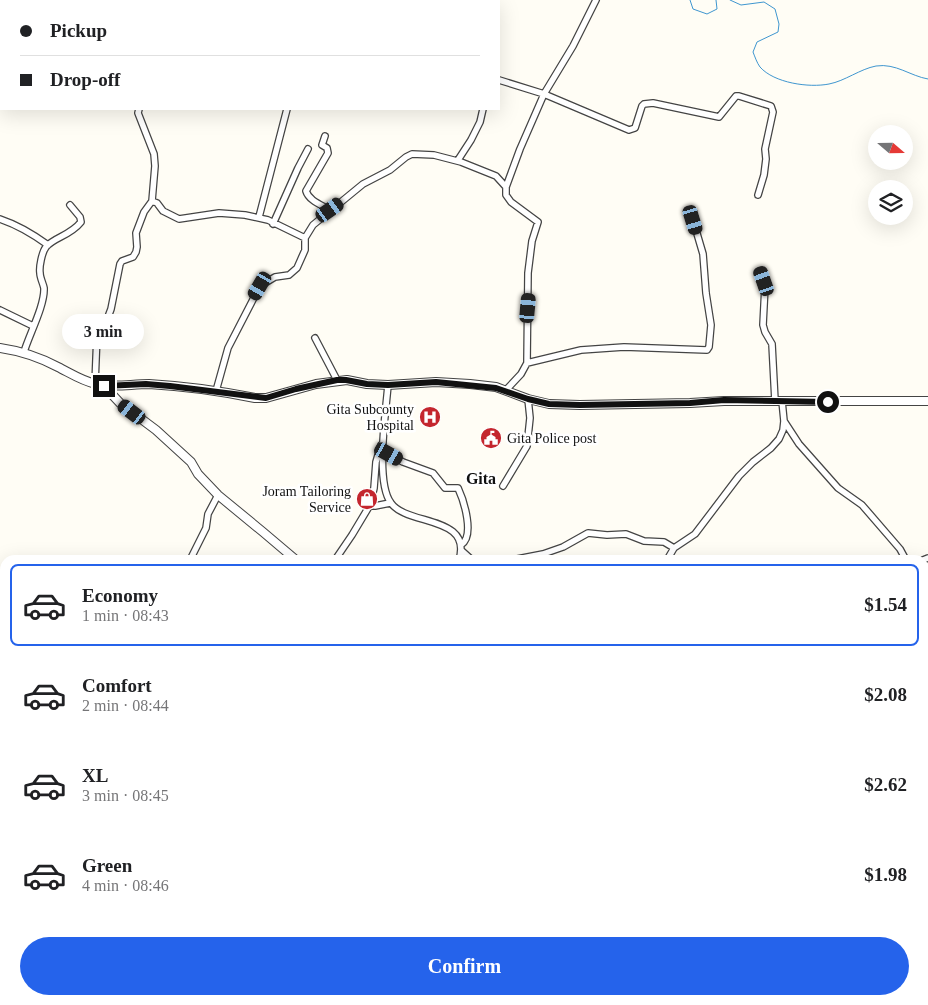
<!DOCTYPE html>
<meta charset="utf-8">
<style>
:root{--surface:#fff;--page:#f6f6f6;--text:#202124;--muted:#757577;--line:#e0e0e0;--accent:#2563eb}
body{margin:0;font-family:"Times New Roman",serif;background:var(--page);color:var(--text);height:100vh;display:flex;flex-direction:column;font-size:19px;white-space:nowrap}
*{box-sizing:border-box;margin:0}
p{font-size:16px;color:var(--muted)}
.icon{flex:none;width:28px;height:28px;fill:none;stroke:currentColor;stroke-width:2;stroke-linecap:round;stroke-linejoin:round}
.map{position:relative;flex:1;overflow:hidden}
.details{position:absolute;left:0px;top:555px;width:929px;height:450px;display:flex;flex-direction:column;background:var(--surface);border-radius:15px 15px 0 0;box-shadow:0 5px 20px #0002}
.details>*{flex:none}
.top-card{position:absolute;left:0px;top:0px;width:500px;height:110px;box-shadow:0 5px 20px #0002;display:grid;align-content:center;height:110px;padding:0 20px;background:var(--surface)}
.needle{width:32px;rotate:110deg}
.fabs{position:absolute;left:868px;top:125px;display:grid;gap:10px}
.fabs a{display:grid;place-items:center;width:45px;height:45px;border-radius:50%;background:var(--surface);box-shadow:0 5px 20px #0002;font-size:25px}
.end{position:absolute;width:22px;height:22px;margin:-11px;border:6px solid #111;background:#fff;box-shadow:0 0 0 2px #fff}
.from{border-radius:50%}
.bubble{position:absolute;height:35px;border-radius:18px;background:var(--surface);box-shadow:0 5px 20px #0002;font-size:16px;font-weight:700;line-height:35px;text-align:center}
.car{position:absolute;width:15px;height:30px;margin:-15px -8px;border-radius:6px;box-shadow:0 0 4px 1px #0007;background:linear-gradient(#222 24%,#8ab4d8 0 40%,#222 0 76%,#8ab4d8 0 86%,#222 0)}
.top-card b{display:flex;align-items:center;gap:18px;height:48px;font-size:19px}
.top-card b+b{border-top:1px solid var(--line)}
.top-card i{width:12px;height:12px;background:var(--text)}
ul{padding:9px 0 0;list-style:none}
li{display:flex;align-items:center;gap:15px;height:82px;margin:0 10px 8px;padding:0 10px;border:2px solid transparent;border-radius:8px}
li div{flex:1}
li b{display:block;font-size:19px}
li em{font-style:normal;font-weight:700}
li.on{border-color:var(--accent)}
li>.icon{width:45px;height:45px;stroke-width:1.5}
.button{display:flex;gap:10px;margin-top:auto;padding:10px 20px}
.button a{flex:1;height:58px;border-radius:30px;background:var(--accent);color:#fff;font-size:20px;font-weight:700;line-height:58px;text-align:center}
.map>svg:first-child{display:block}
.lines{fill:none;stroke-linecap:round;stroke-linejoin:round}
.stream{stroke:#3f96cf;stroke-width:1}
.minor-casing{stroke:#444;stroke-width:8}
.tertiary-casing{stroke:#444;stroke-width:10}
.minor{stroke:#fff;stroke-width:5.5}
.tertiary{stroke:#fff;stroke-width:8}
.route{stroke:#111;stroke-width:6}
.labels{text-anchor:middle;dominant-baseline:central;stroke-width:5;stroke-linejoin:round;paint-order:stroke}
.poi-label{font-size:14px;fill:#111;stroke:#fff;text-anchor:end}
.quarter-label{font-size:16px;font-weight:bold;fill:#111;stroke:#fff}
</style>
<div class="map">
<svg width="928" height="1005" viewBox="0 0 928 1005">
<rect width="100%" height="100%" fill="#fffdf5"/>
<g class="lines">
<!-- stream -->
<path class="stream" d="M 350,0 L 352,1
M 690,0 L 693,9 L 707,14 L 717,9 L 716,0
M 730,0 L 741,5 L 764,2 L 775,9 L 779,24 L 778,32 L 757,42 L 753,52 C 755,57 757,63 760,67 C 774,83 809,88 829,84 C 845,81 860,69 876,66 C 896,63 910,76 928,79
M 28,1 L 29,0
M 380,1 L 381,0
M 0,31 L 1,30"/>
<!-- minor casing -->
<g class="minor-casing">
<path id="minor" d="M 499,80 L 544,94 L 629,130 L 635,128 L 642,106 L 644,104 L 653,103 L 719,117 L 736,96 L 739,96 L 771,106 L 773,112 L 765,149 L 766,159 L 764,175 L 758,195
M 325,136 L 322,145 L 327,148 L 328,153 L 306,191 C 309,201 322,205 330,210
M 458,160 L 471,140 L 480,122 L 483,109
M 152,201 L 157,203 L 163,211 L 179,219 L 219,213 L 245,215 L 268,220 L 305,238
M 259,217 L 287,109
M 0,219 C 18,225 33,234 48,245
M 273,224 L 298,168 L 308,149
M 761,271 L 765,286 L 763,325 L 765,332 L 772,344 L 775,401
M 0,310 L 33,326
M 315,338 L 337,380
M 24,352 C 29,335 45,305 44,288 C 43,283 40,278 40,273 C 39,267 42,252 46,247 C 54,237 70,236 81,222 L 80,217 L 70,205
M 527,363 L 581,350 L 624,347 L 707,350 L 709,347 L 711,325 L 706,293 L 703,254 L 693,220
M 95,384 L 97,334 L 98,329 L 108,317 L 111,309 L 120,264 L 122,261 L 133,257 L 136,252 L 137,247 L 136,233 L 144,212 L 152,201 L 155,166 L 154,154 L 138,113 L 139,109
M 388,385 C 386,411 375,482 391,503 C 407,526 473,515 459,560
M 506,390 L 521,374 L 527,363 L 528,273 L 532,241 L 538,222 L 511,202 L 506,195 L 506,187 L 520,149 L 544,94 L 573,46 L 596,0
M 216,391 L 228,348 L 260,286 L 275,277 L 289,275 L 297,268 L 305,250 L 305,238 L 313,225 L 363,184 L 390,170 L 406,157 L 412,154 L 434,155 L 461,162 L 496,176 L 506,187
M 784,421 L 799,444 L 838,488 L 862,505 L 900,549 L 906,560
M 383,451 L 403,462 L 433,473 L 445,488 L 458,488 C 464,501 475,536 461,545
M 503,486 L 527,446 L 530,418 L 528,399
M 370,505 L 375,506 L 390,503
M 462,551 L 472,560
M 190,560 L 206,528 L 208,514 L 218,495
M 335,560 L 352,535 L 370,505 L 374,488 L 376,462 L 381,445
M 512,560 L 543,554 L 563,547 L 588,533 L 607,535 L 626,534 L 644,541 L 664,542 L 674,548
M 667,560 L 674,548 L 695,534 L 739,476 L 753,462 L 771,448 L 779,439 L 783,430 L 784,421 L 782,401
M 923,560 L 928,558
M 0,678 L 5,683
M 0,730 L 5,726
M 0,826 L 5,825
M 924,877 L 928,875
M 0,994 L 5,993
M 197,1000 L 198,1005
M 348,1000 L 355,1005
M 674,1000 L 686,1005"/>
</g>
<!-- tertiary casing -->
<g class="tertiary-casing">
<path id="tertiary" d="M 0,348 C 21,351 39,357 58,367 C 70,373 82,381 96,384 C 113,388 131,384 149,384 C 185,386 220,391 255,398 L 266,398 L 316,384 L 347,380 L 367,384 L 388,385 L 436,382 L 470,384 L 496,387 L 528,399 L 549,404 L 580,405 L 690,403 L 724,401 L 928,401
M 104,386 L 120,403 L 156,430 L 191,462 L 198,474 L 218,495 L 263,532 L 296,560
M 618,1005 L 618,1000"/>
</g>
<!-- minor -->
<use href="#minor" class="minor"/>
<!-- tertiary -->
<use href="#tertiary" class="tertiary"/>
</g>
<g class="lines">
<!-- route -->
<path class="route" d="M 104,386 L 146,384 L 170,386 L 266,398 L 296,389 L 337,380 L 346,380 L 367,384 L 388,385 L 436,382 L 496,388 L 528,399 L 549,404 L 580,405 L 690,403 L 724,400 L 828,402"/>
</g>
<!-- icons -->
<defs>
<g id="hospital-disc" transform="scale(1.125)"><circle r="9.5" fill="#c4262e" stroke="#fff"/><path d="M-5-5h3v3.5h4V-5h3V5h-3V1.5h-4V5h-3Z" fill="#fff"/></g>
<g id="civic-disc" transform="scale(1.125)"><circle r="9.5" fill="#c4262e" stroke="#fff"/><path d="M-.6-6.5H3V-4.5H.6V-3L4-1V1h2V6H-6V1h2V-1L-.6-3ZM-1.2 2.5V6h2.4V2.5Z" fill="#fff"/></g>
<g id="shop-disc" transform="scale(1.125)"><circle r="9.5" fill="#c4262e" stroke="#fff"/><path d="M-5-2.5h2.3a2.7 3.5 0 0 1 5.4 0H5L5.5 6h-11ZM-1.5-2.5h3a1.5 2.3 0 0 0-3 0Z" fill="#fff"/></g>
</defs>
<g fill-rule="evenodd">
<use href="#hospital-disc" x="430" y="417"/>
<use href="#civic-disc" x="491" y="438"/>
<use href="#shop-disc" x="367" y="499"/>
</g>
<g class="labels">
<!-- poi labels -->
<g class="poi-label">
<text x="414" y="409">Gita Subcounty<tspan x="414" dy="16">Hospital</tspan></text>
<text x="507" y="438" text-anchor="start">Gita Police post</text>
<text x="351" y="491">Joram Tailoring<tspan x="351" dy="16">Service</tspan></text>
</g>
<!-- quarter labels -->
<g class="quarter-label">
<text x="481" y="478">Gita</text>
</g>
</g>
</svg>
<div class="fabs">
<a><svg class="needle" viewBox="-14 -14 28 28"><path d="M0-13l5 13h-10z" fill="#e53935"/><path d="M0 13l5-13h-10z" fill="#757577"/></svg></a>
<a><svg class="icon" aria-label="layers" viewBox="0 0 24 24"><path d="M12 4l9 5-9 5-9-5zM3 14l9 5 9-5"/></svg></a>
</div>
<i class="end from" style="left:828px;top:402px"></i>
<i class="end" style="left:104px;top:386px"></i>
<div class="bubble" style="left:62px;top:314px;width:82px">3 min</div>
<i class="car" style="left:330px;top:210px;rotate:55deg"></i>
<i class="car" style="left:693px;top:220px;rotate:163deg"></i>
<i class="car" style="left:764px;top:281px;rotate:341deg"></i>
<i class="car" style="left:260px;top:286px;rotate:210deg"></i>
<i class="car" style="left:528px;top:308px;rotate:5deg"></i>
<i class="car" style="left:132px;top:412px;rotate:307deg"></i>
<i class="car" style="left:389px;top:454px;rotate:119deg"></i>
<div class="top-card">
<b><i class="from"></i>Pickup</b>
<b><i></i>Drop-off</b>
</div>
<section class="details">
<ul>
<li class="on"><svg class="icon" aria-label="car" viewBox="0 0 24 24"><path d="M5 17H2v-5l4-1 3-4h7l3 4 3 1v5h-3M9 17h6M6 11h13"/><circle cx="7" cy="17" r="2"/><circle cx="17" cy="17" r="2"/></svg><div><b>Economy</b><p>1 min · 08:43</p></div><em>$1.54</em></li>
<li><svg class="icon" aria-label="car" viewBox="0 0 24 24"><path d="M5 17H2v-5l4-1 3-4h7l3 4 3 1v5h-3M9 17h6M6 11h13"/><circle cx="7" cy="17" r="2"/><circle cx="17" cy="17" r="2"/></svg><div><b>Comfort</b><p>2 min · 08:44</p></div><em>$2.08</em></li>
<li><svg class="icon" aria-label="car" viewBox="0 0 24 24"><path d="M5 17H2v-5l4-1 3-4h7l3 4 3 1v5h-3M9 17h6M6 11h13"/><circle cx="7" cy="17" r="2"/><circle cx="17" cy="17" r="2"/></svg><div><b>XL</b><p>3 min · 08:45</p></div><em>$2.62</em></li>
<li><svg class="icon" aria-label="car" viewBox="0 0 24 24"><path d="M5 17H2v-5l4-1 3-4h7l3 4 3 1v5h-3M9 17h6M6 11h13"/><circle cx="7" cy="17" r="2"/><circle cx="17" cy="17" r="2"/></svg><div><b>Green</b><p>4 min · 08:46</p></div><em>$1.98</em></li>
</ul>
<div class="button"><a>Confirm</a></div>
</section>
</div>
